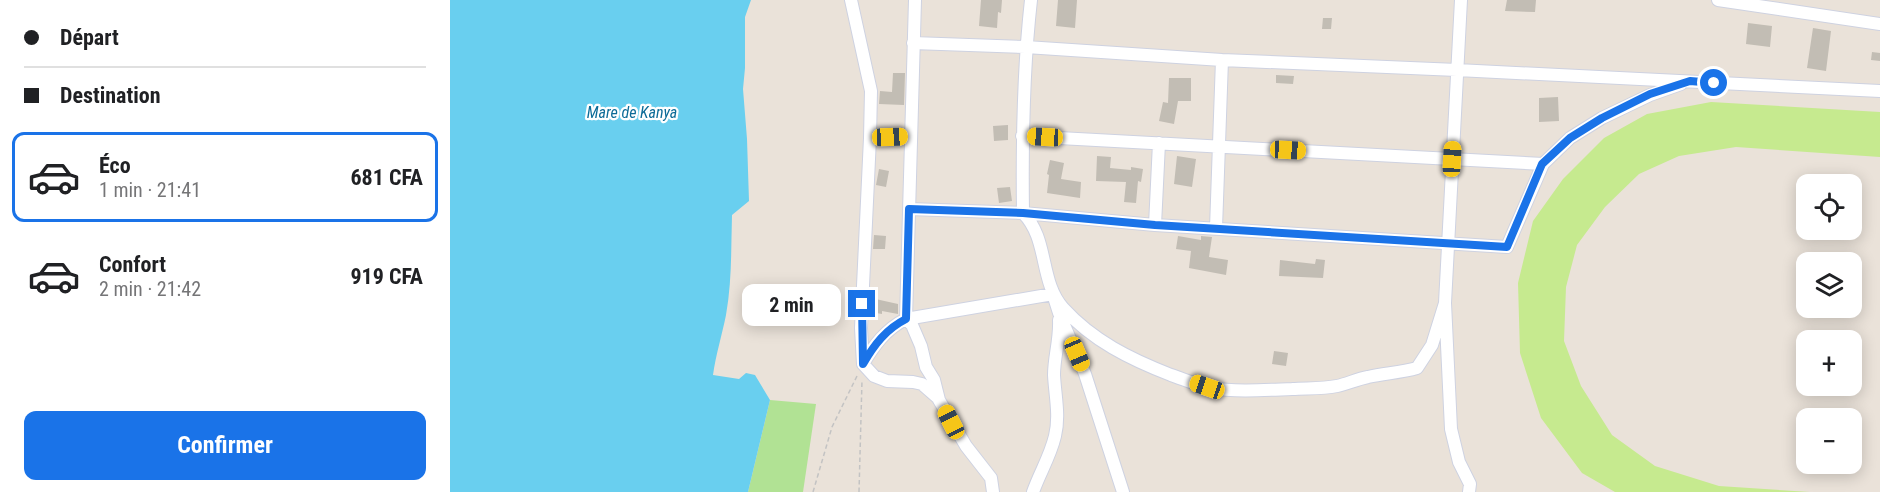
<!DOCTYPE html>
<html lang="fr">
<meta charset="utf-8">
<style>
:root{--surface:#fff;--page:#f6f6f6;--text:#202124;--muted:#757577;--line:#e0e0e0;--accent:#1a73e8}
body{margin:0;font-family:"Roboto Condensed",sans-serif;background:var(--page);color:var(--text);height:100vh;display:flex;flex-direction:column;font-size:22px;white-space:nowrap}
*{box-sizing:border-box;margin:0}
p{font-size:20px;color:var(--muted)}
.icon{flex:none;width:33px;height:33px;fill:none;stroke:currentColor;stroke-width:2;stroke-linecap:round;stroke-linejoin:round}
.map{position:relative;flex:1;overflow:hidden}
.sheet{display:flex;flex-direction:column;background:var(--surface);width:450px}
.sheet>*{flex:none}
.top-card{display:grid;align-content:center;height:132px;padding:0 24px;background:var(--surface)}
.fabs{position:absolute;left:1346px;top:174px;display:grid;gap:12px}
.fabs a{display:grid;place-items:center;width:66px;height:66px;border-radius:12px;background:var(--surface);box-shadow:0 3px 15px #0003;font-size:30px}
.end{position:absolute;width:27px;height:27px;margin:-14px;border:8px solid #1a73e8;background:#fff;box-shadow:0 0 0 3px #fff}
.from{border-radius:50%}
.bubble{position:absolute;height:42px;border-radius:12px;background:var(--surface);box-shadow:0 3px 15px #0003;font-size:20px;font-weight:700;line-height:42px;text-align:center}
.car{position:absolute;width:18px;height:36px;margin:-18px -9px;border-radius:8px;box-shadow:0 0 4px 2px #0007;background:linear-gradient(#f5c518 24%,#345 0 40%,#f5c518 0 76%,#345 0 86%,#f5c518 0)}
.top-card b{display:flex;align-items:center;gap:21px;height:57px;font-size:22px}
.top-card b+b{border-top:2px solid var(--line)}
.top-card i{width:15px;height:15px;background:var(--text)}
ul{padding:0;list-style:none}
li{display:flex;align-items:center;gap:18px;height:90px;margin:0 12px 9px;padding:0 12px;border:3px solid transparent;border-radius:12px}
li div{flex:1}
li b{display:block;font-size:22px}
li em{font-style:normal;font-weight:700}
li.active{border-color:var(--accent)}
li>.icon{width:54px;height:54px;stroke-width:1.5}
.primary-button{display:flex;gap:12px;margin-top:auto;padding:12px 24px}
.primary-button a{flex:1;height:69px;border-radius:12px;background:var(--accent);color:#fff;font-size:24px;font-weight:700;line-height:69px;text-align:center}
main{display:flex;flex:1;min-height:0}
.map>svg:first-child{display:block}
.green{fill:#b1e294}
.pitch{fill:#c6ea8f}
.water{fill:#69cfef}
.building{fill:#c2bdb4}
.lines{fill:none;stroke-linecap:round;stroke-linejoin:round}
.minor-casing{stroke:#ced2e1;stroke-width:14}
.path{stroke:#c3c3c3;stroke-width:1.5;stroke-dasharray:4.5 3;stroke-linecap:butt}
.minor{stroke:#fff;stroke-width:12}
.route{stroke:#1a73e8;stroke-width:8}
.labels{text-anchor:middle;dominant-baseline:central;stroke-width:4.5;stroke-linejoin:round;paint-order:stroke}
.water-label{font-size:16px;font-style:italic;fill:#0c6b97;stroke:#fff}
</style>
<main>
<section class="sheet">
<div class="top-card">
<b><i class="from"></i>Départ</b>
<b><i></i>Destination</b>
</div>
<ul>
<li class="active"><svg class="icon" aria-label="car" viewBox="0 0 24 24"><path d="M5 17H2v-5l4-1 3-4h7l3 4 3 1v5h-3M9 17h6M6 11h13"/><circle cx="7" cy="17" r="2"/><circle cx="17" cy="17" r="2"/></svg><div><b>Éco</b><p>1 min · 21:41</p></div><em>681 CFA</em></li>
<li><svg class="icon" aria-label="car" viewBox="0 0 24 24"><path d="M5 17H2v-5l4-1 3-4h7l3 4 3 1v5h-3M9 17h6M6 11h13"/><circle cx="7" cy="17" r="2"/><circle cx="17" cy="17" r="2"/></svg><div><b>Confort</b><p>2 min · 21:42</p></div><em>919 CFA</em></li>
</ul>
<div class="primary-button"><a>Confirmer</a></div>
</section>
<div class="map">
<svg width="1430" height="492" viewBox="0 0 1430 492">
<rect width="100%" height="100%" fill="#eae2d9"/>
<!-- green -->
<path class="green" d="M 320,400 L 366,404 L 353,492 L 298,492 Z"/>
<!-- pitch -->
<path class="pitch" d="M 1261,102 L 1430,112 L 1430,157 L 1286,147 L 1229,156 L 1189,174 L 1155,207 L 1127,245 L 1116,287 L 1114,341 L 1131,386 L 1162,435 L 1205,466 L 1269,486 L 1360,492 L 1165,492 L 1132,473 L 1091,418 L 1070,353 L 1068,283 L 1083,221 L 1113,179 L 1154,138 L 1197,114 Z"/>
<!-- water -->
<path class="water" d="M 0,0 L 301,0 L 295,17 L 295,68 L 293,89 L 297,139 L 299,201 L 282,215 C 281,248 282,282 276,315 C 272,335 266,354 263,375 L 289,379 L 296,373 L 305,375 L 320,400 L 298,492 L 0,492 Z"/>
<!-- building -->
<path class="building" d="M 531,0 L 552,0 L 551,13 L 548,12 L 547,28 L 529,26 Z
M 608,0 L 627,0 L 625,28 L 606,26 Z
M 1057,0 L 1086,0 L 1085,12 L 1055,11 Z
M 873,18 L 882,18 L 881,29 L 872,29 Z
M 1298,23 L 1322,26 L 1320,47 L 1296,44 Z
M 1363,28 L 1381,31 L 1376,71 L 1357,68 Z
M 1422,52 L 1430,53 L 1430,61 L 1421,60 Z
M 443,73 L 455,73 L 454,105 L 429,104 L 430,91 L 442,92 Z
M 826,75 L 844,76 L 843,84 L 826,83 Z
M 719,78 L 741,78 L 741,101 L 728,101 L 724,124 L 709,121 L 713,102 L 718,103 Z
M 1108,97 L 1109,121 L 1089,122 L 1089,98 Z
M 558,125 L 558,140 L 544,141 L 543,126 Z
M 647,156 L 661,157 L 660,168 L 681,170 L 681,167 L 693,169 L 691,182 L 688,181 L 686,203 L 674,202 L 676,182 L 646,181 Z
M 727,156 L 746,159 L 742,187 L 724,184 Z
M 600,160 L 614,163 L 611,179 L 631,182 L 630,198 L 597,193 L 599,175 L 597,174 Z
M 429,169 L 439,171 L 436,187 L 426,185 Z
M 560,187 L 562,201 L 549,203 L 547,188 Z
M 424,235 L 436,236 L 435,249 L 423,249 Z
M 728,236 L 751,240 L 751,236 L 762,237 L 759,257 L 778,260 L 776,275 L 739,268 L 741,251 L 726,249 Z
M 866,259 L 875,260 L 873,278 L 829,276 L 830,260 L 865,264 Z
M 421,298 L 448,304 L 448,314 L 432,311 L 432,314 L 420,312 Z
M 824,351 L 838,353 L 836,366 L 822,364 Z"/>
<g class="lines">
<!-- minor casing -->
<g class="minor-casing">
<path id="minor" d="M 401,0 L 421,91 L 420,138 L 461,137
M 465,0 L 456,319 L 462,325 L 471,346 L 476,367 L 484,380 L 489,400 L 516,446 L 541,478 L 543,492
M 581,0 C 573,71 572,141 573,213 C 599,239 589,281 613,308 C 643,341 680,359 721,375 C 733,379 747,385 760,388 C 786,392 815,390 842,389 C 857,388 872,389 887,386 C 897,384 907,379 918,377 C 934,373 950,373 967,368 L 982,345 L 995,303
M 1011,0 L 995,303 L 1001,429 L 1009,462 L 1020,484 L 1019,492
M 1268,0 L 1430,24
M 463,43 L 576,47 L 772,60 L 1007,70 L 1430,91
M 572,136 L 1093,164
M 420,138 L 411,328 L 413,364 L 424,376 L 437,381 L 463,382 L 472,384 L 488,398
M 459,209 L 573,213 L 705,225 L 1057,247 L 1093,164 L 1120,138 L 1152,118 L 1200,95 L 1231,84
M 705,225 L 709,143
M 766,228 L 772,60
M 413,364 C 424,345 436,329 456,319 L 603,294 L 609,313 L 635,374 L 673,492
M 583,492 C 590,472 600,457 605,436 C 610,416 605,395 604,375 C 604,357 610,339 609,320"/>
</g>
<!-- path -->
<path class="path" d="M 363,492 L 382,427 L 407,376
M 409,492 L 412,380"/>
<!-- minor -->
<use href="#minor" class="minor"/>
</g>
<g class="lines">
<!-- route -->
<path class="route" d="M 412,304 L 413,364 C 424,345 436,329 456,319 L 459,209 L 573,213 L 705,225 L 1057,247 L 1092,164 L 1120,138 L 1152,118 L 1200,94 L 1240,81 L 1264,83"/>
</g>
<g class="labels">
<!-- water labels -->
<g class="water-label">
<text x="182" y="112">Mare de Kanya</text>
</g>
</g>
</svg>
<div class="fabs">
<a><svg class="icon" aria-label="locate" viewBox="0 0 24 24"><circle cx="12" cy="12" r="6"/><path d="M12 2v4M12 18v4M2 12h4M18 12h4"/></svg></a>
<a><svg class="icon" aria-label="layers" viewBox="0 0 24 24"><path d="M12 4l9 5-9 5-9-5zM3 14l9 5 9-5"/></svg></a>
<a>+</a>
<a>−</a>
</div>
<i class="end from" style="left:1264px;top:83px"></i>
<i class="end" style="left:412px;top:304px"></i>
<div class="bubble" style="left:292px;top:284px;width:99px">2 min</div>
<i class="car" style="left:440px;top:137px;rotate:88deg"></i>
<i class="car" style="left:595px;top:137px;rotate:273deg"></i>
<i class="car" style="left:838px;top:150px;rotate:93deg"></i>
<i class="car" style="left:1002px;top:159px;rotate:3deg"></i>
<i class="car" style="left:627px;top:354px;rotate:157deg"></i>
<i class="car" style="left:757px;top:387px;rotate:289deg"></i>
<i class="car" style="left:501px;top:422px;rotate:333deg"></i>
</div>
</main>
